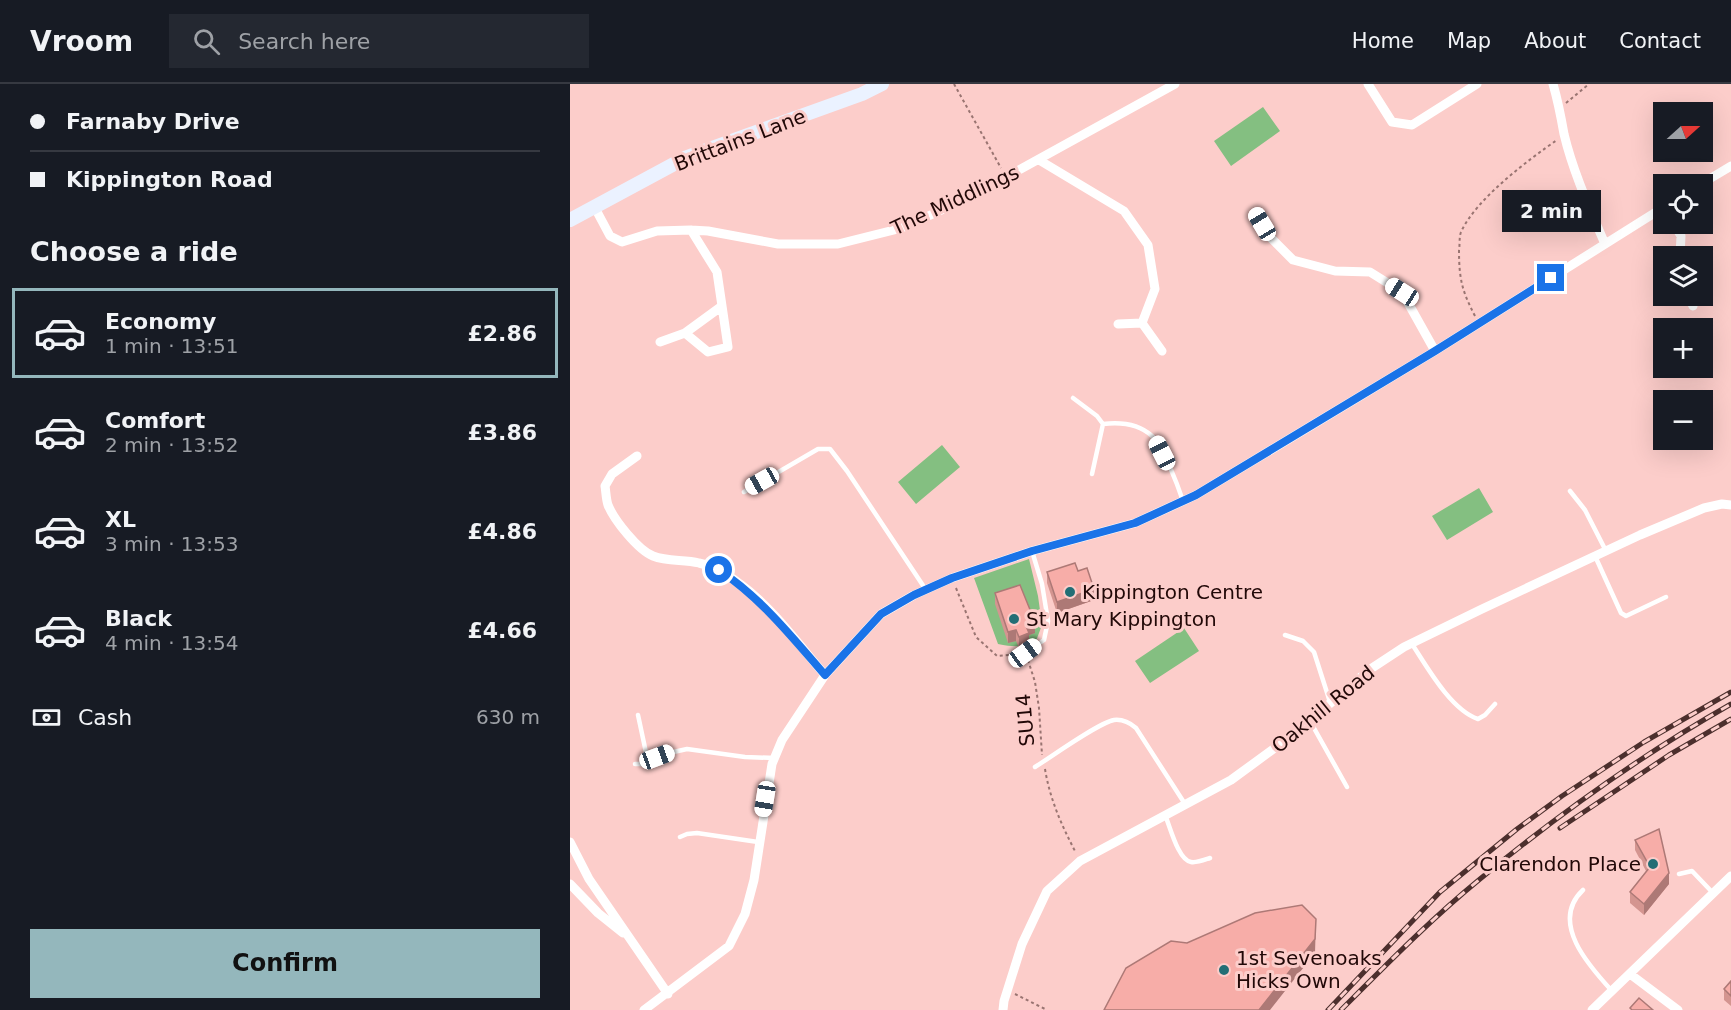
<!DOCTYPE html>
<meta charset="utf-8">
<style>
:root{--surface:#171b24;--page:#242831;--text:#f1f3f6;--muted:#9ea1a6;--line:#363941;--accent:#94b7bc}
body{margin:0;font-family:"DejaVu Sans",sans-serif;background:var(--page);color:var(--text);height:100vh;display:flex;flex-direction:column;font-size:22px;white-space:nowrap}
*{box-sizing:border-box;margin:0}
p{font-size:20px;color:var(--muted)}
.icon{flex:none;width:33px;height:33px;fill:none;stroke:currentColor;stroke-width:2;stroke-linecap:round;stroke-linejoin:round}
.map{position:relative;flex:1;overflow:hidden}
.sheet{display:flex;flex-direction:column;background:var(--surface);width:570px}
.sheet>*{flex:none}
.banner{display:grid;align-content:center;height:132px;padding:0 30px;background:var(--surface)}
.needle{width:39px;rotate:69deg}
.controls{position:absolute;left:1083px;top:18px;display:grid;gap:12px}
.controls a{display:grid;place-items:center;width:60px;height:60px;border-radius:0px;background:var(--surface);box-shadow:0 6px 24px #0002;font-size:30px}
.end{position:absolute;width:27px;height:27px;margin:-14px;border:8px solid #1a73e8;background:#fff;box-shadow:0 0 0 3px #fff}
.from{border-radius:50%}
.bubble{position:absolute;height:42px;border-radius:0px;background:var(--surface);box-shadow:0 6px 24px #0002;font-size:20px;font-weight:800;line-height:42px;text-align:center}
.car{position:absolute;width:18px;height:36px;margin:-18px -9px;border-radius:8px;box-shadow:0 0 4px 2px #0007;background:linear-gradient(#fff 24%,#345 0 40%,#fff 0 76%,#345 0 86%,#fff 0)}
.banner b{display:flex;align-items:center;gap:21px;height:57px;font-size:22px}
.banner b+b{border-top:2px solid var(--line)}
.banner i{width:15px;height:15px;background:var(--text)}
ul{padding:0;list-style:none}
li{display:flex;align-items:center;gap:18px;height:90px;margin:0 12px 9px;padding:0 18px;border:3px solid transparent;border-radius:0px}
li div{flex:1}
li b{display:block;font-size:22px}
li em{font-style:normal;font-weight:800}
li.selected{border-color:var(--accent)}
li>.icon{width:54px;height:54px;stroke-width:1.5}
h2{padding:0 30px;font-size:27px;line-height:72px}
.pay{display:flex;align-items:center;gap:15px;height:66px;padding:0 30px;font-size:22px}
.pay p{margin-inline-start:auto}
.primary-button{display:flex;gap:12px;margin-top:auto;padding:12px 30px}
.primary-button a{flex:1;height:69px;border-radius:0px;background:var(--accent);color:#111;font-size:24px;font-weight:800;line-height:69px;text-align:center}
header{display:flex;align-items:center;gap:36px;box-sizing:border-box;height:84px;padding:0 30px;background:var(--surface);border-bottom:2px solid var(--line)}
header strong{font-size:28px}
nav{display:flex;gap:33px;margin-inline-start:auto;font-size:21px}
.search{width:420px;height:54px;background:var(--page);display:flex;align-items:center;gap:15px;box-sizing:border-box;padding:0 21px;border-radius:0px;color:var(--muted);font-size:22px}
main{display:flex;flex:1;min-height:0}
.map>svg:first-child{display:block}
.green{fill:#84bf81}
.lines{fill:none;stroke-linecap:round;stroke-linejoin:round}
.path{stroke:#997471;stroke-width:2;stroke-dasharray:3 3;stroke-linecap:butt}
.lane{stroke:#fff;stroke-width:4.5}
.street{stroke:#fff;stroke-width:9}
.secondary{stroke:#ebf2ff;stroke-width:14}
.rail-casing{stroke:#4c2f2d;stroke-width:5}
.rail{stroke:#fccdca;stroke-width:3;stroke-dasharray:9;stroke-linecap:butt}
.wall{fill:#d49590}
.shaded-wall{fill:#ad7976}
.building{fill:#f7ada8;stroke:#ad7976;stroke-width:1.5}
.route{stroke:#1a73e8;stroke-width:8}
.poi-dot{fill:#236e75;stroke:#fccdca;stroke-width:2}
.labels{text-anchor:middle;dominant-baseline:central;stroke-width:6;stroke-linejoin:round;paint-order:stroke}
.street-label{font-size:20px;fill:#210807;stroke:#fccdca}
.poi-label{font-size:20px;fill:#210807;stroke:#fccdca;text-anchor:start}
</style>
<header>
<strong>Vroom</strong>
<div class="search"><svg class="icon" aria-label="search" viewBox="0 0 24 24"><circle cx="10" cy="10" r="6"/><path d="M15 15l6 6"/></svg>Search here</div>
<nav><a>Home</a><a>Map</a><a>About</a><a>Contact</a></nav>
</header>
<main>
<section class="sheet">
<div class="banner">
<b><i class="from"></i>Farnaby Drive</b>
<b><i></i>Kippington Road</b>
</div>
<h2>Choose a ride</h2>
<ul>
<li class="selected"><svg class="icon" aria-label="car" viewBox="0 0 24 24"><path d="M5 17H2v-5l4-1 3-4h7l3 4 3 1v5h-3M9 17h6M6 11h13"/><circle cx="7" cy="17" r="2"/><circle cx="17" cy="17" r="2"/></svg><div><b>Economy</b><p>1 min · 13:51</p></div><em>£2.86</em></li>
<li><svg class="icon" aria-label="car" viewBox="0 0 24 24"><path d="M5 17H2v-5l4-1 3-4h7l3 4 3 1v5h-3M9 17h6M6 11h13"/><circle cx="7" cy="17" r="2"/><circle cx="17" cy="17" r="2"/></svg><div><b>Comfort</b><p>2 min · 13:52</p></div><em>£3.86</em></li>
<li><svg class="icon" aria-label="car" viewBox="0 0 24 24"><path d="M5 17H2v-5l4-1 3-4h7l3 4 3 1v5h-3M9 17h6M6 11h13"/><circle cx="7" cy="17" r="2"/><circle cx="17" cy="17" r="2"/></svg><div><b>XL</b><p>3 min · 13:53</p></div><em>£4.86</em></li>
<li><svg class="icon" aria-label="car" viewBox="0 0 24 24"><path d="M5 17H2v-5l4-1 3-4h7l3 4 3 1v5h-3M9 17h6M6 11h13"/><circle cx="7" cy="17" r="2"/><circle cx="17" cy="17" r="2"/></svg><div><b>Black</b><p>4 min · 13:54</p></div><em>£4.66</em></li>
</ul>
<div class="pay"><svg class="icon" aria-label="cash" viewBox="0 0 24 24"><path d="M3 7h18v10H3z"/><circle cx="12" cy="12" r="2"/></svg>Cash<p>630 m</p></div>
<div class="primary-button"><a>Confirm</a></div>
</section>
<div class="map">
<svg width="1161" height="926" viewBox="0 0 1161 926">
<rect width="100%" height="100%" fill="#fccdca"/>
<!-- green -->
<path class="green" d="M 693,23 L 710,47 L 661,82 L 644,57 Z
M 372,361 L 390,383 L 346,420 L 328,398 Z
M 909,404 L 923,428 L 877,456 L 862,432 Z
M 459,475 L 468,512 L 472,541 L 466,557 C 452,564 444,563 428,560 L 404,494 Z
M 614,544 L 629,567 L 580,599 L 565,577 Z"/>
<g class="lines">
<!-- path -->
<path class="path" d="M 384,0 L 431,84
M 996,19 L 1019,0
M 905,232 C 892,207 889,195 889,166 C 890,160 889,153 891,148 C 906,115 958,76 987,56
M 386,504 L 406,553 L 427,572 L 448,570
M 458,576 L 465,598 L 469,624 L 472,671
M 475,685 C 480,716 492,742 506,769
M 445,910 L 477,926"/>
<!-- lane -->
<path class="lane" d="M 503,314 L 527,332 L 533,340
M 533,340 C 550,338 569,340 582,352 C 593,362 608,402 613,417
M 522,390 L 533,340
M 1000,407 L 1015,426 L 1036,467
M 174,408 L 248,365 L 260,365 L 277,387 L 356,506
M 1025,472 L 1051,529 L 1056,532 L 1096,513
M 715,551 L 733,557 L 744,568 L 760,618
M 842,560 C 857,583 881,626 908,635 L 915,631 L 925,620
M 455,569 L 474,556 L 478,537 L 472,500 L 462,467
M 68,631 L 78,678
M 740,637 L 777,703
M 65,680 L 72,680 L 99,669 L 117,665 L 175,673 L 205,674
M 465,683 C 481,673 528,639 544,636 C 553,635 559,638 566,644 L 615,720
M 595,731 C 600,742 608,776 621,778 C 627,779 634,776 640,774
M 110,753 L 117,750 L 127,749 L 188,758
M 1109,790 L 1122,787 L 1143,809
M 1013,806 C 979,838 1019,882 1042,907"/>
<!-- street -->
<path class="street" d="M 798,0 L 822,38 L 842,41 L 907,0
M 983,0 C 988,17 991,33 994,50 C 1003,88 1020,125 1035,160
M 469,76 L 554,127 L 578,161 L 585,205 L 572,239 L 548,240
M 1131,100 L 1161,82
M 24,122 L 40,152 L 52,158 L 87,147 L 121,146 L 138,147 L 208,160 L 268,160 L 332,144 L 398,114 L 605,0
M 685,129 L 699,152 L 723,176 L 765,187 L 800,188 L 832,208 L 865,267
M 1104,140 L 1111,152 L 1110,172
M 1118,212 L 1123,222
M 572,239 L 592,267
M 115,249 L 138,268 L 158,263 L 152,222
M 90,258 L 115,249 L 152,222 L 147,188 L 121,146
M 67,372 L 42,390 L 35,402 C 36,408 36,415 38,421 C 44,436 68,466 83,472 C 98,478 114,475 129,479 C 144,482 157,490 170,500 C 202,523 229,561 255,591
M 0,758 L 19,795 L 98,910
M 0,800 L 28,829 L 53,849
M 1060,890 L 1108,926
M 74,926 L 159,862 L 175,830 L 184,796 L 202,680 L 212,656 L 255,591 L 311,530 L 344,511 L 382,494 L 462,467 L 565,439 L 626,411 L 865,267 L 1094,123
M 433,926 L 434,917 L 452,860 L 477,807 L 510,777 L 661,696 L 728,647 L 799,586 L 834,563 L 912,525 L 1070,451 L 1134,424 L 1152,420 L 1161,421
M 1022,926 L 1161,792"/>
<!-- secondary -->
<path class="secondary" d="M 0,136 L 117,73 L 292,10 L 312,0"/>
<!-- rail casing -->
<g class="rail-casing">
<path id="rail" d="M 990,744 L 1099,671 L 1161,635
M 758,926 L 870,808 L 947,745 L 992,712 L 1074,658 L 1161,608
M 771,926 C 816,881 861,835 910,795 C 989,730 1073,670 1161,620"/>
</g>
<!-- rail -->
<use href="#rail" class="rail"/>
</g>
<!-- wall -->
<path class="wall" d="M 508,487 L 524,516 L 487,529 L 477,499 L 477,488 Z
M 425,509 L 465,549 L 459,551 L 459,560 L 449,564 L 446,557 L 438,559 L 425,520 Z
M 1065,756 L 1099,800 L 1074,831 L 1060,819 L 1060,808 L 1076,787 L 1065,766 Z
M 1161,897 L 1161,922 L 1154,916 L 1154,905 Z"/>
<!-- shaded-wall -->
<path class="shaded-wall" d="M 524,505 L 524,516 L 487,529 L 487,518 Z
M 465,538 L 465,549 L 459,551 L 459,560 L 449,564 L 449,553 L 456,542 Z
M 446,546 L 446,557 L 438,559 L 438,548 Z
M 1099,789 L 1099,800 L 1074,831 L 1074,820 Z
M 746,835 L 745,869 L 700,926 L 689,926 Z"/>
<!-- building -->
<path class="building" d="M 505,479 L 508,487 L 517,484 L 524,505 L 487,518 L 477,488 Z
M 450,501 L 465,538 L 456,542 L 459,549 L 449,553 L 446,546 L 438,548 L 425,509 Z
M 1089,745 L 1099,789 L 1074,820 L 1060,808 L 1080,783 L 1065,756 Z
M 732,821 L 746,835 L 745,855 L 689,926 L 534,926 L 556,884 L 601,857 L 617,859 L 685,829 Z
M 1161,897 L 1161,912 L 1154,905 Z
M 1069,914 L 1083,926 L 1062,926 L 1060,924 Z"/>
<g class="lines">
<!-- route -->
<path class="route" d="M 149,486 C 191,514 222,553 255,591 L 311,530 L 344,511 L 382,494 L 462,467 L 565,439 L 626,411 L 865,267 L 981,194"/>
</g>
<!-- markers -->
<g class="poi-dot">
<circle cx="500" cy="508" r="6"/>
<circle cx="444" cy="535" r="6"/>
<circle cx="1083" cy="780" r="6"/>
<circle cx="654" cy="886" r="6"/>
</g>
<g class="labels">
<!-- street labels -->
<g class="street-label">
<text transform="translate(170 56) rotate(-21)">Brittains Lane</text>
<text transform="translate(385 116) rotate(-25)">The Middlings</text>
<text transform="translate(753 625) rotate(-39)">Oakhill Road</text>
<text transform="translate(455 636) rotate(-95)">SU14</text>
</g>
<!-- poi labels -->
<g class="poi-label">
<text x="512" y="508">Kippington Centre</text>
<text x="456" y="535">St Mary Kippington</text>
<text x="1071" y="780" text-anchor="end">Clarendon Place</text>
<text x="666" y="874">1st Sevenoaks<tspan x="666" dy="23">Hicks Own</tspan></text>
</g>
</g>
</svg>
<div class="controls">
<a><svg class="needle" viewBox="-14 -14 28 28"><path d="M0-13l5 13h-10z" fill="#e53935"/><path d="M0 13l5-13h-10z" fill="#9ea1a6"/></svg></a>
<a><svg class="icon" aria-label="locate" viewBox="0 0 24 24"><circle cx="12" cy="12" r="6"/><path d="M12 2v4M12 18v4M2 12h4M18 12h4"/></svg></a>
<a><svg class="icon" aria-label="layers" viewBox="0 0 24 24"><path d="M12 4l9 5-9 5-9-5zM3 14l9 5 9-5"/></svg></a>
<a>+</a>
<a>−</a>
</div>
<i class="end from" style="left:149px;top:486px"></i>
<i class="end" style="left:981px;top:194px"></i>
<div class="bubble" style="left:932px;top:106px;width:99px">2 min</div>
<i class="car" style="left:692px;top:140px;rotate:329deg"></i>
<i class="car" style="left:832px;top:208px;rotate:302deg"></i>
<i class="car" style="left:592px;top:369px;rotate:333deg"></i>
<i class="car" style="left:192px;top:397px;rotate:241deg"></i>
<i class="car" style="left:455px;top:569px;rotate:54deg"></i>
<i class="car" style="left:87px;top:673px;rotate:70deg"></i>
<i class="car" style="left:195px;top:715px;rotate:189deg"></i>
</div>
</main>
